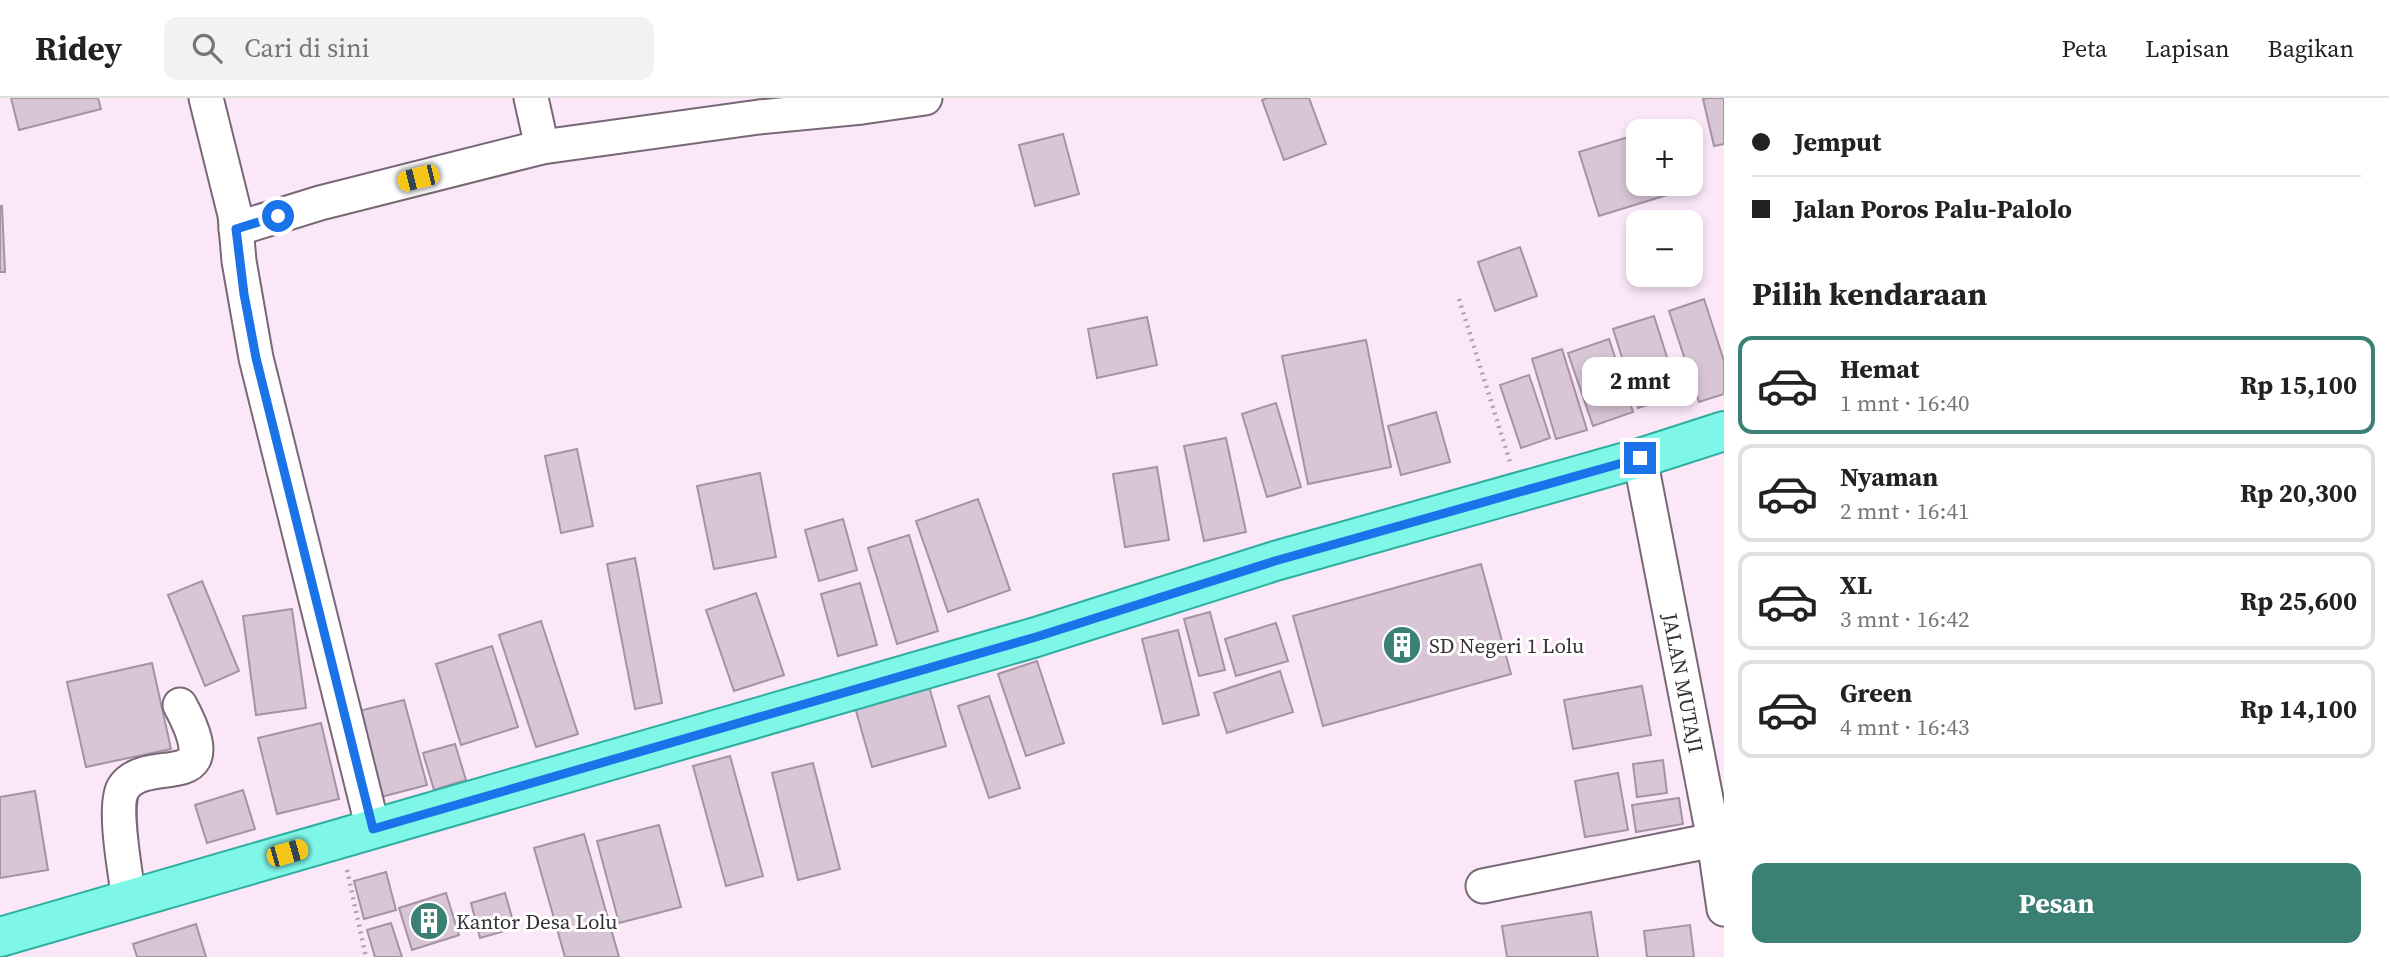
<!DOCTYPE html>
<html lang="id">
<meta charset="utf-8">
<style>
:root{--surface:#fff;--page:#f2f2f2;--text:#222;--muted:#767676;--line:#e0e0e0;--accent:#3b8074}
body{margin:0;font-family:"Source Serif 4",serif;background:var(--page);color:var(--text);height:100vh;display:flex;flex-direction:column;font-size:26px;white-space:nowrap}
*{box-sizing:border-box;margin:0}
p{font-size:23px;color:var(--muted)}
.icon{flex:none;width:38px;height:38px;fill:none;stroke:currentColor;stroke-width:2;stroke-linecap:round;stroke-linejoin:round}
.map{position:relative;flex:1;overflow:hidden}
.details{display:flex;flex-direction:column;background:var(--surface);width:665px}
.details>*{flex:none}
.guide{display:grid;align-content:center;height:154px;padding:0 28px;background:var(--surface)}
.fabs{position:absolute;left:1626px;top:21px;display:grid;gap:14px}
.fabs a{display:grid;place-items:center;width:77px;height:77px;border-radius:14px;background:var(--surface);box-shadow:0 4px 10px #0003;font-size:35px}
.end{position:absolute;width:32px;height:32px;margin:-16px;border:9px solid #1a73e8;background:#fff;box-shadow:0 0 0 4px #fff}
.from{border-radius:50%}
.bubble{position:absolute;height:49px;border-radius:14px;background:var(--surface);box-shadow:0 4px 10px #0003;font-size:23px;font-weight:700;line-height:49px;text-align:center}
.car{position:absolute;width:21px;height:42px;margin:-21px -10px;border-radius:9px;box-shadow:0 0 5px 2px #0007;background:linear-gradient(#f5c518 24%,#345 0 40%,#f5c518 0 76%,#345 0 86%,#f5c518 0)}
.guide b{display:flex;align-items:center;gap:24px;height:66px;font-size:26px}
.guide b+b{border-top:2px solid var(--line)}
.guide i{width:18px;height:18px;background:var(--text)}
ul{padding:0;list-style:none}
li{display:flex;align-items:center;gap:21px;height:98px;margin:0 14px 10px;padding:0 14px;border:4px solid var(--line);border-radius:14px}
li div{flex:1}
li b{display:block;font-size:26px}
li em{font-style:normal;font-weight:700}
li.selected{border-color:var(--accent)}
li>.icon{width:63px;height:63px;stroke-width:1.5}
h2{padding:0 28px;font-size:32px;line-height:84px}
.cta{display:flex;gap:14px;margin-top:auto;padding:14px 28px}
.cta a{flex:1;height:80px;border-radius:14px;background:var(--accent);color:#fff;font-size:28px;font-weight:700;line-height:80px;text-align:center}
header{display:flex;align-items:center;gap:42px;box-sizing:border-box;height:98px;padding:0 35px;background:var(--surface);border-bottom:2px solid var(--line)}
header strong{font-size:33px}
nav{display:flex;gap:38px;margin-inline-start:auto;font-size:24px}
.search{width:490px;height:63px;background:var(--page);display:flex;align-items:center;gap:18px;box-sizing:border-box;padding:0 24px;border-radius:14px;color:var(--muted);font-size:26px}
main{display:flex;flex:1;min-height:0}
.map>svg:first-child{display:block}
.building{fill:#d8c5d5;stroke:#a593a3;stroke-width:2}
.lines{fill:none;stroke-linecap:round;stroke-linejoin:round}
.minor-casing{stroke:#786775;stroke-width:37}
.major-casing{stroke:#2eaea0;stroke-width:42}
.path{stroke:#b0a1ad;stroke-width:4.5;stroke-dasharray:2 5;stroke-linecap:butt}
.minor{stroke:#fff;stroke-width:33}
.major{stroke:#7ff7e8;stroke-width:38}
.route{stroke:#1a73e8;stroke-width:9}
.labels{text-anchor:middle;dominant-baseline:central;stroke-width:6;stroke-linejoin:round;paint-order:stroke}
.poi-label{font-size:21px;fill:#373036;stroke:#fff;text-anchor:start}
.street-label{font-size:21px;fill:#373036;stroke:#fff}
</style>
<header>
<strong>Ridey</strong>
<div class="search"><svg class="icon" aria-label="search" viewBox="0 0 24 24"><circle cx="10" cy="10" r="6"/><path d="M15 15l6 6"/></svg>Cari di sini</div>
<nav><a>Peta</a><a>Lapisan</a><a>Bagikan</a></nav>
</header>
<main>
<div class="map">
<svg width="1724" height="859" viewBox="0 0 1724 859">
<rect width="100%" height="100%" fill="#fbe7f8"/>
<!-- building -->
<path class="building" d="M 11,0 L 98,0 L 101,11 L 19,32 Z
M 1267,0 L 1309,0 L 1326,46 L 1284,62 L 1262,2 Z
M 1709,0 L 1724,0 L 1724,46 L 1714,48 L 1703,1 Z
M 1063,36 L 1079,96 L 1035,108 L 1019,47 Z
M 1638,36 L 1638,86 L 1664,86 L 1667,97 L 1599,118 L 1579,54 Z
M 0,108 L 2,108 L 5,174 L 0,174 Z
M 1520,149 L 1537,198 L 1495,213 L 1478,164 Z
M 1704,201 L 1724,263 L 1724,296 L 1699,304 L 1669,213 Z
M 1654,218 L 1679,297 L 1638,310 L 1613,231 Z
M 1147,219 L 1157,267 L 1097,280 L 1088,231 Z
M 1609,241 L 1633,314 L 1593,328 L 1568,255 Z
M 1366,242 L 1391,369 L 1308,386 L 1282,258 Z
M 1562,251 L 1587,332 L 1556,341 L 1532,261 Z
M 1529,277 L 1550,340 L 1521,350 L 1500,287 Z
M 1276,305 L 1301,389 L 1267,399 L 1242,316 Z
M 1436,314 L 1450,364 L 1401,377 L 1388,328 Z
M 1226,340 L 1246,434 L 1204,443 L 1184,348 Z
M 577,351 L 593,428 L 561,435 L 545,358 Z
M 1157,369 L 1169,442 L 1125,449 L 1113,376 Z
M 760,375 L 776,459 L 714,471 L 697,388 Z
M 978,401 L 1010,492 L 948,514 L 916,423 Z
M 843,421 L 857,472 L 819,483 L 805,432 Z
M 909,437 L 938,533 L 897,546 L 868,450 Z
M 635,460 L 662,605 L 635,611 L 607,466 Z
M 1481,466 L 1511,576 L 1323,628 L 1293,518 Z
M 202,483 L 239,573 L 205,588 L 168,497 Z
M 860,485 L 877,547 L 838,558 L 821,496 Z
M 756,495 L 784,577 L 734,593 L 706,512 Z
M 292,511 L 306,610 L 256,617 L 243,518 Z
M 1210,514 L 1225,572 L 1199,578 L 1184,521 Z
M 541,523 L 578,636 L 536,649 L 499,537 Z
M 1276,525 L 1288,563 L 1236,578 L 1225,541 Z
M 1178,532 L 1199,617 L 1163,626 L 1142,541 Z
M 492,548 L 518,629 L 461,647 L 436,566 Z
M 1037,563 L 1064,645 L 1026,658 L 998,576 Z
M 152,565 L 171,651 L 86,669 L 67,584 Z
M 1280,573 L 1293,614 L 1227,635 L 1214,595 Z
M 928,585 L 946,648 L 872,669 L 854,606 Z
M 1642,588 L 1651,637 L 1573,651 L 1564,602 Z
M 989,598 L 1020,690 L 989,700 L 958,608 Z
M 404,602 L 427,687 L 381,699 L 359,613 Z
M 321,625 L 339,701 L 277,716 L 258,640 Z
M 455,646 L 466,682 L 434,692 L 423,655 Z
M 730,658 L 763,778 L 726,788 L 693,668 Z
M 1663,662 L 1667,695 L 1637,699 L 1633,666 Z
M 813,665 L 840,771 L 798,782 L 772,675 Z
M 1618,675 L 1628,732 L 1585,739 L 1575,683 Z
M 243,692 L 255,731 L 207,745 L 195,707 Z
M 35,693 L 48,772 L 0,780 L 0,699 Z
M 1679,700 L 1683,726 L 1636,734 L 1632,707 Z
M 659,727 L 681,809 L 619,825 L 597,743 Z
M 584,736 L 619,859 L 565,859 L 534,750 Z
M 386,774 L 396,812 L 364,821 L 354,783 Z
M 446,795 L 459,837 L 412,852 L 399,810 Z
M 505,795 L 515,830 L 480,840 L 471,805 Z
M 1591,814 L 1598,859 L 1507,859 L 1502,828 Z
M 391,825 L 402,859 L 375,859 L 367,832 Z
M 196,826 L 206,859 L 137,859 L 133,846 Z
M 1690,827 L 1694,859 L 1647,859 L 1644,833 Z"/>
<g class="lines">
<!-- minor casing -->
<g class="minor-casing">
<g id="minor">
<path d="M 206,0 L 235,117 L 239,163 L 256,260 L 373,731"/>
<path d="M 531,0 L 542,49"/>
<path d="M 236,131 L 320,105 L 542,49 L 759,19 L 862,9 L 925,0"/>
<path id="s1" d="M 1640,360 L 1714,742 L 1724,811"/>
<path d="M 1483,788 L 1714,742"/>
<path d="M 129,801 C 126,779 112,705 124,689 C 149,654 230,700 180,607"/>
</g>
</g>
<!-- major casing -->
<g class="major-casing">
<path id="major" d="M 0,839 L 1036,539 L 1275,463 L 1640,360 L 1724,333"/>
</g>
<!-- path -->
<path class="path" d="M 1459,201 L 1510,364
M 347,772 L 366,859"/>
<!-- minor -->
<use href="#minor" class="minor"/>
<!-- major -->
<use href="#major" class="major"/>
</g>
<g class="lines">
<!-- route -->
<path class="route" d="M 278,118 L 236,131 L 244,196 L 256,260 L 373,731 L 1036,539 L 1275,463 L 1640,360"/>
</g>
<!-- icons -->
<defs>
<g id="building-disc" transform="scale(2.0125)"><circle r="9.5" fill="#3b8074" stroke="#fff"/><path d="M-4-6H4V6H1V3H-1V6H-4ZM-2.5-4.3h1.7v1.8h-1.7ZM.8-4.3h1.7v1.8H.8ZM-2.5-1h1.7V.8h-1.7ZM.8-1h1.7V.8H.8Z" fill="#fff"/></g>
</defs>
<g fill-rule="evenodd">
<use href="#building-disc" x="1402" y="547"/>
<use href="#building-disc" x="429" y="823"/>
</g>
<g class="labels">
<!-- poi labels -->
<g class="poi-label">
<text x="1429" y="547">SD Negeri 1 Lolu</text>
<text x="456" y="823">Kantor Desa Lolu</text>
</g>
<!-- street labels -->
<g class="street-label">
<text stroke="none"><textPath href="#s1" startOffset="229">JALAN MUTAJI</textPath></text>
</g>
</g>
</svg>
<div class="fabs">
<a>+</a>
<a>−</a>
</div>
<i class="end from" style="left:278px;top:118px"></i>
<i class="end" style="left:1640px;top:360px"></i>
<div class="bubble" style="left:1582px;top:259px;width:116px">2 mnt</div>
<i class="car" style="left:418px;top:80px;rotate:256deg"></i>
<i class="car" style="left:287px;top:755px;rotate:74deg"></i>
</div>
<section class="details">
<div class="guide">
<b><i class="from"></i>Jemput</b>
<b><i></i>Jalan Poros Palu-Palolo</b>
</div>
<h2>Pilih kendaraan</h2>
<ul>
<li class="selected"><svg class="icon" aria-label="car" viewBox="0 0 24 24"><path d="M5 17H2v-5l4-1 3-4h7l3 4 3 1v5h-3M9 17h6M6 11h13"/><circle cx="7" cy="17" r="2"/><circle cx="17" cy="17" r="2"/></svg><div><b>Hemat</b><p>1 mnt · 16:40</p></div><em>Rp 15,100</em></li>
<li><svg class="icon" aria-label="car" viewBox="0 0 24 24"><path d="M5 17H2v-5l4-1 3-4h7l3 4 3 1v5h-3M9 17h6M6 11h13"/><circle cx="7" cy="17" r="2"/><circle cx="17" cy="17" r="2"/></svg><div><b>Nyaman</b><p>2 mnt · 16:41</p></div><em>Rp 20,300</em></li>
<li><svg class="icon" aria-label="car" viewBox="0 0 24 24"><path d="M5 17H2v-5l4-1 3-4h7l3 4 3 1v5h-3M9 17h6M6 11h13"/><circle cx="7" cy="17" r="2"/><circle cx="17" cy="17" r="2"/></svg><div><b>XL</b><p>3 mnt · 16:42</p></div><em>Rp 25,600</em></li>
<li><svg class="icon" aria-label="car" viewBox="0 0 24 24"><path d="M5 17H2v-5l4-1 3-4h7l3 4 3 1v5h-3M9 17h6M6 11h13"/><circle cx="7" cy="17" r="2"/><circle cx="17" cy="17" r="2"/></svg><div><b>Green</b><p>4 mnt · 16:43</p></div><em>Rp 14,100</em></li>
</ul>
<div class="cta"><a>Pesan</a></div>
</section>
</main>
